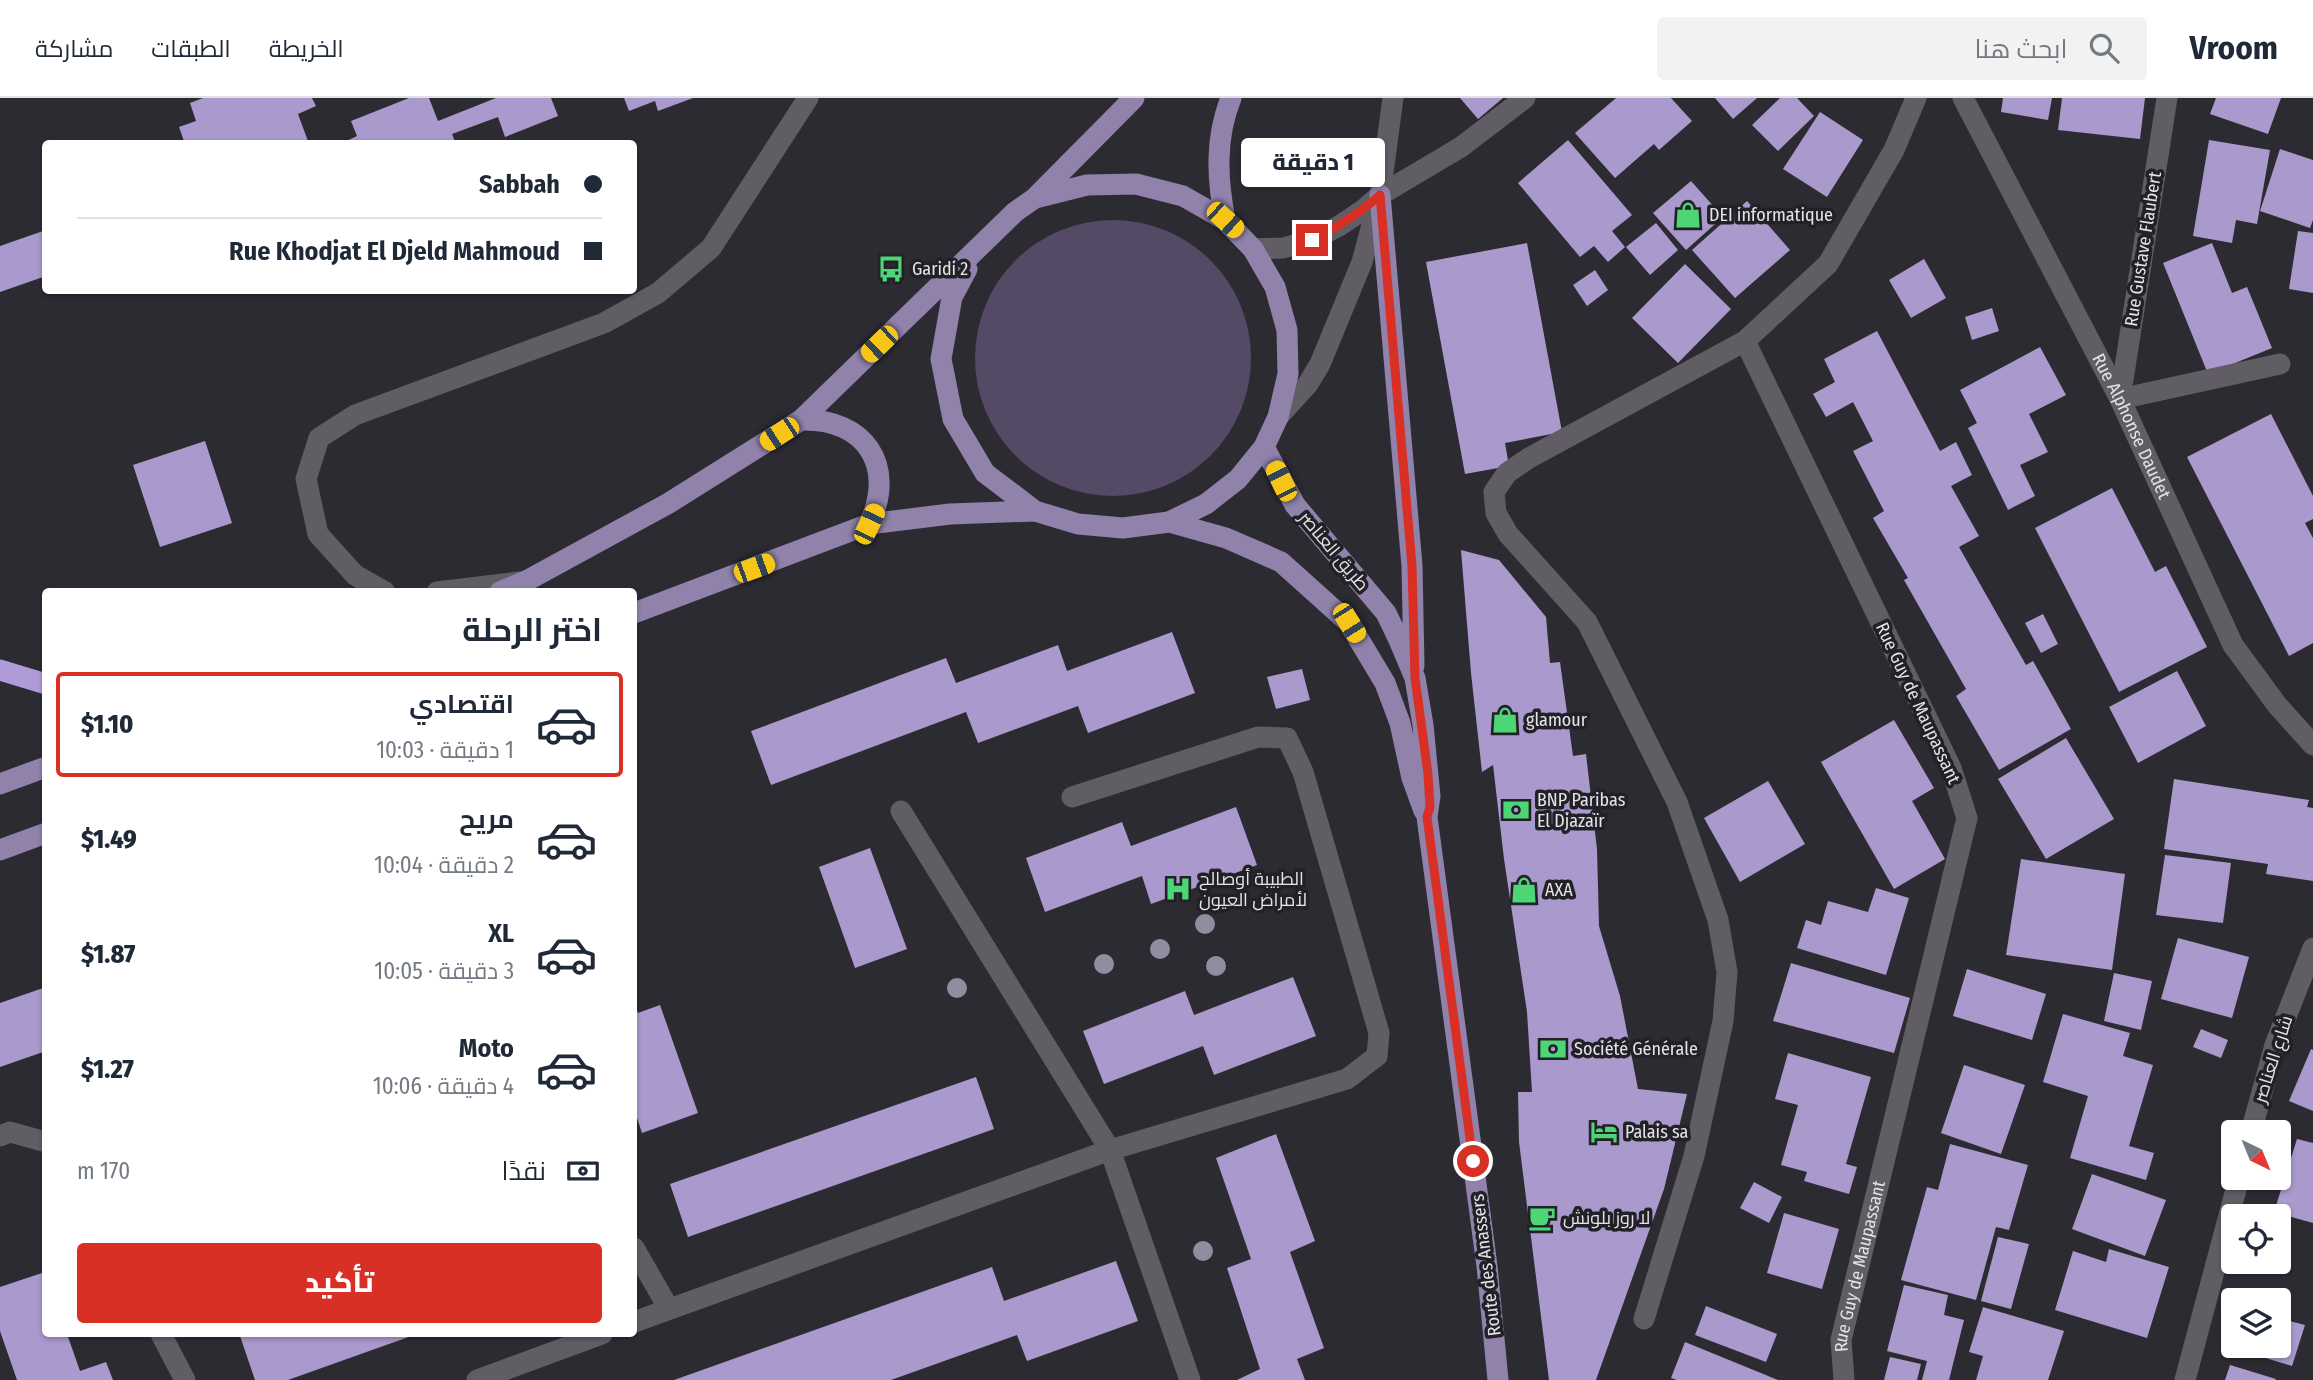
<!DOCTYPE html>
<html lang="ar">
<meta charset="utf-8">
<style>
:root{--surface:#fff;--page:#f2f2f3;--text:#1f2937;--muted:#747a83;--line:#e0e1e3;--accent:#d93025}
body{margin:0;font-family:"Fira Sans Condensed",Cairo,sans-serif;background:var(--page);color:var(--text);direction:rtl;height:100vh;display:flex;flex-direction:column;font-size:26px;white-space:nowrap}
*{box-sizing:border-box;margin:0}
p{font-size:23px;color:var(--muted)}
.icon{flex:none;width:38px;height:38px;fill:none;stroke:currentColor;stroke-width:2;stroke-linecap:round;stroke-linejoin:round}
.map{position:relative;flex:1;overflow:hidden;direction:ltr}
.side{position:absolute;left:42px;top:490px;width:595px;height:749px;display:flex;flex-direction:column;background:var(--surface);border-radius:7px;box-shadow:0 2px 5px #0004;direction:rtl}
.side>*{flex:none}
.top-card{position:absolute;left:42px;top:42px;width:595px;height:154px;border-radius:7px;box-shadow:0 2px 5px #0004;direction:rtl;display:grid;align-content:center;height:154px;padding:0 35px;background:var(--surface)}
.needle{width:46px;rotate:137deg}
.controls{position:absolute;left:2221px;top:1022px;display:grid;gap:14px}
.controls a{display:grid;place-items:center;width:70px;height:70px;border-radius:7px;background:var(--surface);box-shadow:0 2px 5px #0004;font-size:35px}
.end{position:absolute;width:32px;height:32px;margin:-16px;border:9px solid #d93025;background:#fff;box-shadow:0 0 0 4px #fff}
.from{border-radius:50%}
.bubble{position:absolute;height:49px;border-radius:7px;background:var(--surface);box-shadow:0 2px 5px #0004;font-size:23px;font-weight:800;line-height:49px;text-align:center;direction:rtl}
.car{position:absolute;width:21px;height:42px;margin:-21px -10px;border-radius:9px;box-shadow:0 0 5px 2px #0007;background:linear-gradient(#f5c518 24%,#345 0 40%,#f5c518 0 76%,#345 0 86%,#f5c518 0)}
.top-card b{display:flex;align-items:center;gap:24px;height:66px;font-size:26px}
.top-card b+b{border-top:2px solid var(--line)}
.top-card i{width:18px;height:18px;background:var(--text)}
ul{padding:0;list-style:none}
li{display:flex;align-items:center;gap:21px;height:105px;margin:0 14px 10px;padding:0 21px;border:4px solid transparent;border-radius:7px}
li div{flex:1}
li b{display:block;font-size:26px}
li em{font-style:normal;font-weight:800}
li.current{border-color:var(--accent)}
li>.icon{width:63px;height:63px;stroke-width:1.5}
h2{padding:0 35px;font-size:32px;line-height:84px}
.pay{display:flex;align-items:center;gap:18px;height:77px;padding:0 35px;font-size:26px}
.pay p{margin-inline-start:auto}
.cta{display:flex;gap:14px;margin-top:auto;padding:14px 35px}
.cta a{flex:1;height:80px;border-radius:7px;background:var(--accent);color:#fff;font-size:28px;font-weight:800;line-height:80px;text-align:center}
header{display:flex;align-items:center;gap:42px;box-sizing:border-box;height:98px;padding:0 35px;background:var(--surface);border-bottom:2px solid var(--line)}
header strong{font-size:33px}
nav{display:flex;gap:38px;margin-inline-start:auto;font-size:24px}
.search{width:490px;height:63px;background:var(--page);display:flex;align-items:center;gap:18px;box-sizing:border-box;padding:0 24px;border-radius:7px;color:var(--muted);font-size:26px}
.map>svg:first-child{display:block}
.green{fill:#544a66}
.building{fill:#aa99cd}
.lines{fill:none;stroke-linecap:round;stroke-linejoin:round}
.minor{stroke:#605d65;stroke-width:21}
.major{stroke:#9082ab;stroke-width:21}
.highway{stroke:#b09bd9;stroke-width:21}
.tree{fill:#928ca0}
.route{stroke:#d93025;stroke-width:9}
.labels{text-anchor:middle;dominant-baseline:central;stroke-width:7;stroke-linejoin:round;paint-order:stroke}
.poi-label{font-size:18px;fill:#e4e3e7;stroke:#232128;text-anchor:start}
.street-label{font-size:18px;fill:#e4e3e7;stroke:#232128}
</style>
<header>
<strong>Vroom</strong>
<div class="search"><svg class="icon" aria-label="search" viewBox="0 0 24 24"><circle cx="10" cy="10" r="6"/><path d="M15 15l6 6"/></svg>ابحث هنا</div>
<nav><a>الخريطة</a><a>الطبقات</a><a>مشاركة</a></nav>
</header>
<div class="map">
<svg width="2313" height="1282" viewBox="0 0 2313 1282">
<rect width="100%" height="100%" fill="#2d2b32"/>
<!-- green -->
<path class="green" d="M975 260a138 138 0 1 1 276 0a138 138 0 1 1-276 0Z"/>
<!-- building -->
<path class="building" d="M 203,0 L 312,0 L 316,8 L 298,16 L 309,46 L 185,46 L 179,29 L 196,23 L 190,5 Z
M 409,0 L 429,0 L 438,23 L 496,0 L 551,0 L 558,18 L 505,39 L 498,19 L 452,36 L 456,46 L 340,46 L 357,38 L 351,23 Z
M 624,0 L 693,0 L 658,13 L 655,3 L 629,13 Z
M 1460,0 L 1503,0 L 1478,21 Z
M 1616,0 L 1671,0 L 1692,23 L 1659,52 L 1654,46 L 1615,80 L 1575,35 Z
M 1715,0 L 1757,0 L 1733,21 Z
M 1780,0 L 1797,0 L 1814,18 L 1778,53 L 1752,27 Z
M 2003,0 L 2052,0 L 2048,22 L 2001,14 Z
M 2062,0 L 2145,0 L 2140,41 L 2058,32 Z
M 2216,0 L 2281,0 L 2268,36 L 2210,16 Z
M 1820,14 L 1863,42 L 1827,99 L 1783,71 Z
M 1568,42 L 1632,117 L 1612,133 L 1625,149 L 1608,164 L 1594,148 L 1580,159 L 1518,85 Z
M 2209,42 L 2270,52 L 2257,126 L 2236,122 L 2232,145 L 2193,138 Z
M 2280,51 L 2313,62 L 2313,122 L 2310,130 L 2260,113 Z
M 1691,83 L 1723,119 L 1686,152 L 1653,115 Z
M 1747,103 L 1790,152 L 1735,200 L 1692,152 Z
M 1656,125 L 1678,152 L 1650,177 L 1626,149 Z
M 46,132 L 46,178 L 0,194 L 0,148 Z
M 2298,133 L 2313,135 L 2313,195 L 2289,191 Z
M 1527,145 L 1562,334 L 1505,345 L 1509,368 L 1465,376 L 1426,164 Z
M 2212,145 L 2232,195 L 2247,189 L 2272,250 L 2208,276 L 2163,165 Z
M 1924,161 L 1946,200 L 1911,220 L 1889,182 Z
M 1685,166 L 1731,211 L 1678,265 L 1632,220 Z
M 1595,172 L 1608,192 L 1587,208 L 1573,187 Z
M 1992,210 L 1999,233 L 1972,242 L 1965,219 Z
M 1877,233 L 1940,353 L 1956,344 L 1972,377 L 1951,388 L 1979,438 L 1959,449 L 2026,567 L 2033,563 L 2071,631 L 1999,672 L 1956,598 L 1966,591 L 1904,482 L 1908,480 L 1873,420 L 1884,413 L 1853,353 L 1873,343 L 1853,304 L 1826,319 L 1813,296 L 1835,284 L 1824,261 Z
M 2040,249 L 2066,297 L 2029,316 L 2048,354 L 2020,367 L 2035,398 L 2008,412 L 1968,330 L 1977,325 L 1960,292 Z
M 2271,316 L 2313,398 L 2313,421 L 2305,425 L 2313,440 L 2313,545 L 2289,558 L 2187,359 Z
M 205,343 L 232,425 L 160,449 L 133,367 Z
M 2112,390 L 2155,474 L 2166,468 L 2207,549 L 2119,594 L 2035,430 Z
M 1461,452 L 1499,462 L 1546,519 L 1550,565 L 1560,564 L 1573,658 L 1586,656 L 1597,751 L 1599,828 L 1620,898 L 1638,991 L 1687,996 L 1664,1091 L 1596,1282 L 1549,1282 L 1519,1044 L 1518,994 L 1532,994 L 1527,914 L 1504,761 L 1493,667 L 1482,674 L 1471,575 Z
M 2043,516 L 2058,546 L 2041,555 L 2025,525 Z
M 1172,534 L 1195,595 L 1088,635 L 1078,608 L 978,645 L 966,614 L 771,687 L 751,633 L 946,560 L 956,585 L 1058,547 L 1067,573 Z
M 1302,571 L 1310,602 L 1276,611 L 1267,579 Z
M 2177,573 L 2206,628 L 2138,665 L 2109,609 Z
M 1894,622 L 1934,690 L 1912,703 L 1945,761 L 1894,791 L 1821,664 Z
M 2066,640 L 2114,721 L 2046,761 L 1998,681 Z
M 2174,681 L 2309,702 L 2307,709 L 2313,710 L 2313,783 L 2266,776 L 2268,766 L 2164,751 Z
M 1768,683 L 1805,746 L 1740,784 L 1704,720 Z
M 1236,709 L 1257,767 L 1151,806 L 1142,778 L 1045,814 L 1026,760 L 1122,724 L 1131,748 Z
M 870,750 L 907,851 L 855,870 L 819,769 Z
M 2165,757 L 2231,765 L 2223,825 L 2156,817 Z
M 2021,761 L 2125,776 L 2112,872 L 2006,857 Z
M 1876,790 L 1909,800 L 1886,877 L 1797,850 L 1806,822 L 1821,827 L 1828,803 L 1868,814 Z
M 2178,840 L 2249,859 L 2232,920 L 2161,901 Z
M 1791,865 L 1910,900 L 1894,955 L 1773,923 Z
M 1967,871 L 2046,896 L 2032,942 L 1953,918 Z
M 2114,875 L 2152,883 L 2141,932 L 2104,923 Z
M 1293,879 L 1316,938 L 1214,977 L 1203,948 L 1104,986 L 1083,933 L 1185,893 L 1194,917 Z
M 46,889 L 46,953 L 0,969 L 0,905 Z
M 634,903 L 638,915 L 660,907 L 698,1015 L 642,1035 L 634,1011 Z
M 2063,916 L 2130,935 L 2123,958 L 2153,967 L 2129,1048 L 2154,1055 L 2146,1082 L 2070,1060 L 2088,998 L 2043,984 Z
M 2201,931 L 2228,942 L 2221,960 L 2193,949 Z
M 2311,951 L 2313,952 L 2313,1013 L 2289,1003 Z
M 1788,955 L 1871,979 L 1846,1066 L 1857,1069 L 1849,1096 L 1804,1083 L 1807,1074 L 1781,1067 L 1798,1007 L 1775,1001 Z
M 1964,967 L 2025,987 L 2001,1056 L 1941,1035 Z
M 976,979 L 994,1031 L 688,1139 L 670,1086 Z
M 1276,1036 L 1315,1143 L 1290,1154 L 1324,1250 L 1297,1261 L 1305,1282 L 1237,1282 L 1260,1271 L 1227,1170 L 1251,1161 L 1216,1060 Z
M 2297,1041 L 2313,1045 L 2313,1125 L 2274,1114 Z
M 1950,1046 L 2028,1067 L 2009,1132 L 1996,1129 L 1976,1202 L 1901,1182 L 1927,1089 L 1938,1092 Z
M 2092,1076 L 2166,1102 L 2145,1158 L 2072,1131 Z
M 1754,1084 L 1782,1099 L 1769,1125 L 1740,1110 Z
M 1784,1115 L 1839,1131 L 1822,1191 L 1767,1175 Z
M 1998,1139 L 2029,1146 L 2011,1211 L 1981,1203 Z
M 2109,1151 L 2169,1169 L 2147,1240 L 2055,1212 L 2073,1153 L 2106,1164 Z
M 1116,1163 L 1138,1223 L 1027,1263 L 1017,1237 L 891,1282 L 674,1282 L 992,1169 L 1004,1203 Z
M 45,1174 L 46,1236 L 67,1236 L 80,1273 L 106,1264 L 113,1282 L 17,1282 L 0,1233 L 0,1189 Z
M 1904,1187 L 1948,1197 L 1944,1217 L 1964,1222 L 1949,1282 L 1922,1282 L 1927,1263 L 1887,1253 Z
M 1706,1208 L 1777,1236 L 1766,1264 L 1695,1237 Z
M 1983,1209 L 2064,1233 L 2048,1282 L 1976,1282 L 1983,1258 L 1969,1254 Z
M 2278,1220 L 2305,1227 L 2292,1268 L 2242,1253 L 2243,1248 L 2278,1248 Z
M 247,1236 L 417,1236 L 288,1282 L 255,1282 L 240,1238 Z
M 1685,1244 L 1778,1282 L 1677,1282 L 1671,1280 Z
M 1890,1259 L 1921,1266 L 1917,1282 L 1884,1282 Z
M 2230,1267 L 2276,1281 L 2275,1282 L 2225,1282 Z"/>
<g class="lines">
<!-- minor -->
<g class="minor">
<path id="s1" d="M 1963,0 L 2120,301 L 2233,547 L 2277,607 L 2313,647"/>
<path d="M 2167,0 L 2120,301 L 2280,266"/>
<path d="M 1253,151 L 1283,150 L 1312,142 L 1339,128 L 1363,112 L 1380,97 L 1461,49 L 1525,0"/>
<path d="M 1278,319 L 1308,286 L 1320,266 L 1362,164 L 1380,97 L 1393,0"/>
<path d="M 385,494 L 355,477 L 318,436 L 306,381 L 319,340 L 355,317 L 604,225 L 658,195 L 711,150 L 808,0"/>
<path d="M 437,494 L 519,484"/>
<path d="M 901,713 L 1110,1052 L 1190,1282"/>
<path d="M 2251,1034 L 2275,947 L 2313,850"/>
<path d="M 0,1038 L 10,1034 L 46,1044"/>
<path d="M 634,1150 L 669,1211"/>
<path d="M 1644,1221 L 1694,1058 L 1723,923 L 1727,874 L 1718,822 L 1677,704 L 1587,524 L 1508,436 L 1496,415 L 1494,394 L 1507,375 L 1529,360 L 1745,243"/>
<path d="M 634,1224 L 1110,1052 L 1347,981 L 1377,958 L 1379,935 L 1303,674 L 1287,640 L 1258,639 L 1072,699"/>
<path d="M 161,1236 L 185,1282"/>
<path d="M 477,1282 L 602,1236"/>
<path id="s2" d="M 1844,1282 L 1841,1242 L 1967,720 L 1951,670 L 1745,243 L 1828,166 L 1894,52 L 1916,0"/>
<path d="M 2185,1282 L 2239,1080"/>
</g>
<!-- major -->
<path class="major" d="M 1380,97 L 1412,468 L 1414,568
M 1225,122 C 1217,80 1215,40 1231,0
M 967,171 L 952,199 L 941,261 L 953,321 L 985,375 L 1035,413
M 801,322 C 865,320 897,368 869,426
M 1264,349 L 1295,407 L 1386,515 L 1398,540 L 1415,580 L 1423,627 L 1430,698 L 1427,719 L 1487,1168 L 1498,1282
M 1169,424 L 1226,440 L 1281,464 L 1349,525 L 1385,585 L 1400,625 L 1412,680 L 1424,713
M 500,494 L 528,482 L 669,405 L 801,322 L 1015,114 L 1035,100 L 1134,0
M 634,515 L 869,426 L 950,416 L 1035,413 L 1078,426 L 1123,430 L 1169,424 L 1206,406 L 1238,381 L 1264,349 L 1278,319 L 1288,276 L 1287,232 L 1275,189 L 1253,151 L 1225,122 L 1183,98 L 1136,86 L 1087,87 L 1035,100
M 0,686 L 46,669
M 0,752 L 46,735"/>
<!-- highway -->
<path class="highway" d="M 0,572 L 46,586"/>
</g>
<!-- trees -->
<g class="tree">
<circle cx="1205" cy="826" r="10"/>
<circle cx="1160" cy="851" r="10"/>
<circle cx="1104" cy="866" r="10"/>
<circle cx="1216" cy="868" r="10"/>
<circle cx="957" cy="890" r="10"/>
<circle cx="1203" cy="1153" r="10"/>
</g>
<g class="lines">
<!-- route -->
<path class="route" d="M 1312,142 C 1337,129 1359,116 1380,97 L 1412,468 L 1415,580 L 1428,676 L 1430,709 L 1427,719 L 1473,1063"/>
</g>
<!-- icons -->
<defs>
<g id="shop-bare" transform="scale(2.1)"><path d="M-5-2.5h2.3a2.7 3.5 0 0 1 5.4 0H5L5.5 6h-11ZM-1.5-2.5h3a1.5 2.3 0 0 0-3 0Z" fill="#4dd676" stroke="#232128" stroke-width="2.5" paint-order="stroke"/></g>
<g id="bus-bare" transform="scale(2.1)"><path d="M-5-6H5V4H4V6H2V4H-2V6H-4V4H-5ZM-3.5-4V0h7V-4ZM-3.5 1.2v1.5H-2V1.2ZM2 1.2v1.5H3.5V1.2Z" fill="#4dd676" stroke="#232128" stroke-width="2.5" paint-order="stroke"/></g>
<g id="bank-bare" transform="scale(2.1)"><path d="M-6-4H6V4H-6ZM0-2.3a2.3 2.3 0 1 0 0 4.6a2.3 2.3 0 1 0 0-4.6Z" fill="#4dd676" stroke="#232128" stroke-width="2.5" paint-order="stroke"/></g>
<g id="hospital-bare" transform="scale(2.1)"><path d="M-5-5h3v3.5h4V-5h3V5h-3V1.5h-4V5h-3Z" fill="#4dd676" stroke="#232128" stroke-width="2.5" paint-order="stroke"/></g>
<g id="hotel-bare" transform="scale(2.1)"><path d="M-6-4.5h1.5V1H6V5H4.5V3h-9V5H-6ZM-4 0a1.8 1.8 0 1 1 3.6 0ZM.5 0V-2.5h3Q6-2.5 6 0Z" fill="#4dd676" stroke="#232128" stroke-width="2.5" paint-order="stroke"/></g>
<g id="cafe-bare" transform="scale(2.1)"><path d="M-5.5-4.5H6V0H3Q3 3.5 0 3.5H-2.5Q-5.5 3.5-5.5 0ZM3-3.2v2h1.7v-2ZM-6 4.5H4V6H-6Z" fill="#4dd676" stroke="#232128" stroke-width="2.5" paint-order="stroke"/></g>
</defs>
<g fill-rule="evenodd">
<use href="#shop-bare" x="1688" y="117"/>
<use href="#bus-bare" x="891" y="171"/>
<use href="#shop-bare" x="1505" y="622"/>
<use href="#bank-bare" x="1516" y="712"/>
<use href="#hospital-bare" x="1178" y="791"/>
<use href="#shop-bare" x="1524" y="792"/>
<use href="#bank-bare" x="1553" y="951"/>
<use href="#hotel-bare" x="1604" y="1034"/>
<use href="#cafe-bare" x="1542" y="1120"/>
</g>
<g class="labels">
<!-- poi labels -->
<g class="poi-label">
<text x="1709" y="117">DEI informatique</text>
<text x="912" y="171">Garidi 2</text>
<text x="1526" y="622">glamour</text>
<text x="1537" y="702">BNP Paribas<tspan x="1537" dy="21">El Djazaïr</tspan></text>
<text x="1199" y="781">الطبيبة أوصالح<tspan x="1199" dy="21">لأمراض العيون</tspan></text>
<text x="1545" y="792">AXA</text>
<text x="1574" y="951">Société Générale</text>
<text x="1625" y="1034">Palais sa</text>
<text x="1563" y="1120">لا روز بلونش</text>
</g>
<!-- street labels -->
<g class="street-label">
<text transform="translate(2143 151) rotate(-81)">Rue Gustave Flaubert</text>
<text stroke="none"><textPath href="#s1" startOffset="369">Rue Alphonse Daudet</textPath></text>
<text transform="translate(1334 453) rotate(50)">طريق العناصر</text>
<text transform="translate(1918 605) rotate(65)">Rue Guy de Maupassant</text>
<text transform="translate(2273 961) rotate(-72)">شارع العناصر</text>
<text transform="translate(1486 1167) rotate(-97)">Route des Anassers</text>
<text stroke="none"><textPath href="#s2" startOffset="116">Rue Guy de Maupassant</textPath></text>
</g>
</g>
</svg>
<div class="controls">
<a><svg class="needle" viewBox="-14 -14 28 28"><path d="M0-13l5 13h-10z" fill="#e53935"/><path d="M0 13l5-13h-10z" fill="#747a83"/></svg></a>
<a><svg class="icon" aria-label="locate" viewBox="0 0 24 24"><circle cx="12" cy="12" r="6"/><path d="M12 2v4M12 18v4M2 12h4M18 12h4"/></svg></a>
<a><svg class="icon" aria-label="layers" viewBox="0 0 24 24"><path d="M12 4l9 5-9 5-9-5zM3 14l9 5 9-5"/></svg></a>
</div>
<i class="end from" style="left:1473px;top:1063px"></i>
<i class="end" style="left:1312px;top:142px"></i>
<div class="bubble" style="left:1241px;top:40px;width:144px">1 دقيقة</div>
<i class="car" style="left:1225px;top:122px;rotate:132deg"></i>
<i class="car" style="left:879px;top:246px;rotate:226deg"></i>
<i class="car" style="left:779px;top:336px;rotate:237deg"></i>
<i class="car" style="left:1281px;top:383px;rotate:334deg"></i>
<i class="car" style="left:869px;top:426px;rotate:25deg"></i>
<i class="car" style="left:754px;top:470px;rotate:70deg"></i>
<i class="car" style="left:1349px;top:525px;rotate:148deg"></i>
<div class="top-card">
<b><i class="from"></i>Sabbah</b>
<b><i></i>Rue Khodjat El Djeld Mahmoud</b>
</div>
<section class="side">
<h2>اختر الرحلة</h2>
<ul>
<li class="current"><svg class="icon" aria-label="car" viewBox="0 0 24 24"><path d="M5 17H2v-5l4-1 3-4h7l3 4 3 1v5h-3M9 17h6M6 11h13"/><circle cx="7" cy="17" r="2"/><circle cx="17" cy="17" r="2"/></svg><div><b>اقتصادي</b><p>1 دقيقة · 10:03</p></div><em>$1.10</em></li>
<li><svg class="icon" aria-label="car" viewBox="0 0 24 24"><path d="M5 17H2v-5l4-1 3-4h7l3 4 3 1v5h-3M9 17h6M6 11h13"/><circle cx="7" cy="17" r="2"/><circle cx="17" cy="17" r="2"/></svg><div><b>مريح</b><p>2 دقيقة · 10:04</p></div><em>$1.49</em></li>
<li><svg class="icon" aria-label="car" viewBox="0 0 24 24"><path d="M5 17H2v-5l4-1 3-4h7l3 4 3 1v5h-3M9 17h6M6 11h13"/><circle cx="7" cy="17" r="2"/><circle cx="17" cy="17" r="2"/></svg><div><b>XL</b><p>3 دقيقة · 10:05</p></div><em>$1.87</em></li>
<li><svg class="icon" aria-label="car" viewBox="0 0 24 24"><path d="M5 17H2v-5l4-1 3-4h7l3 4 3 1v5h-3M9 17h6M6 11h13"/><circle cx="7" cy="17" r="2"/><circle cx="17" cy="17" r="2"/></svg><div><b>Moto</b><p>4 دقيقة · 10:06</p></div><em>$1.27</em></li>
</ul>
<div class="pay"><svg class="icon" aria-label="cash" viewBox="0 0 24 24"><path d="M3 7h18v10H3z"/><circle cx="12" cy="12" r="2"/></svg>نقدًا<p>170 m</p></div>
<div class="cta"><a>تأكيد</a></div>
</section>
</div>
